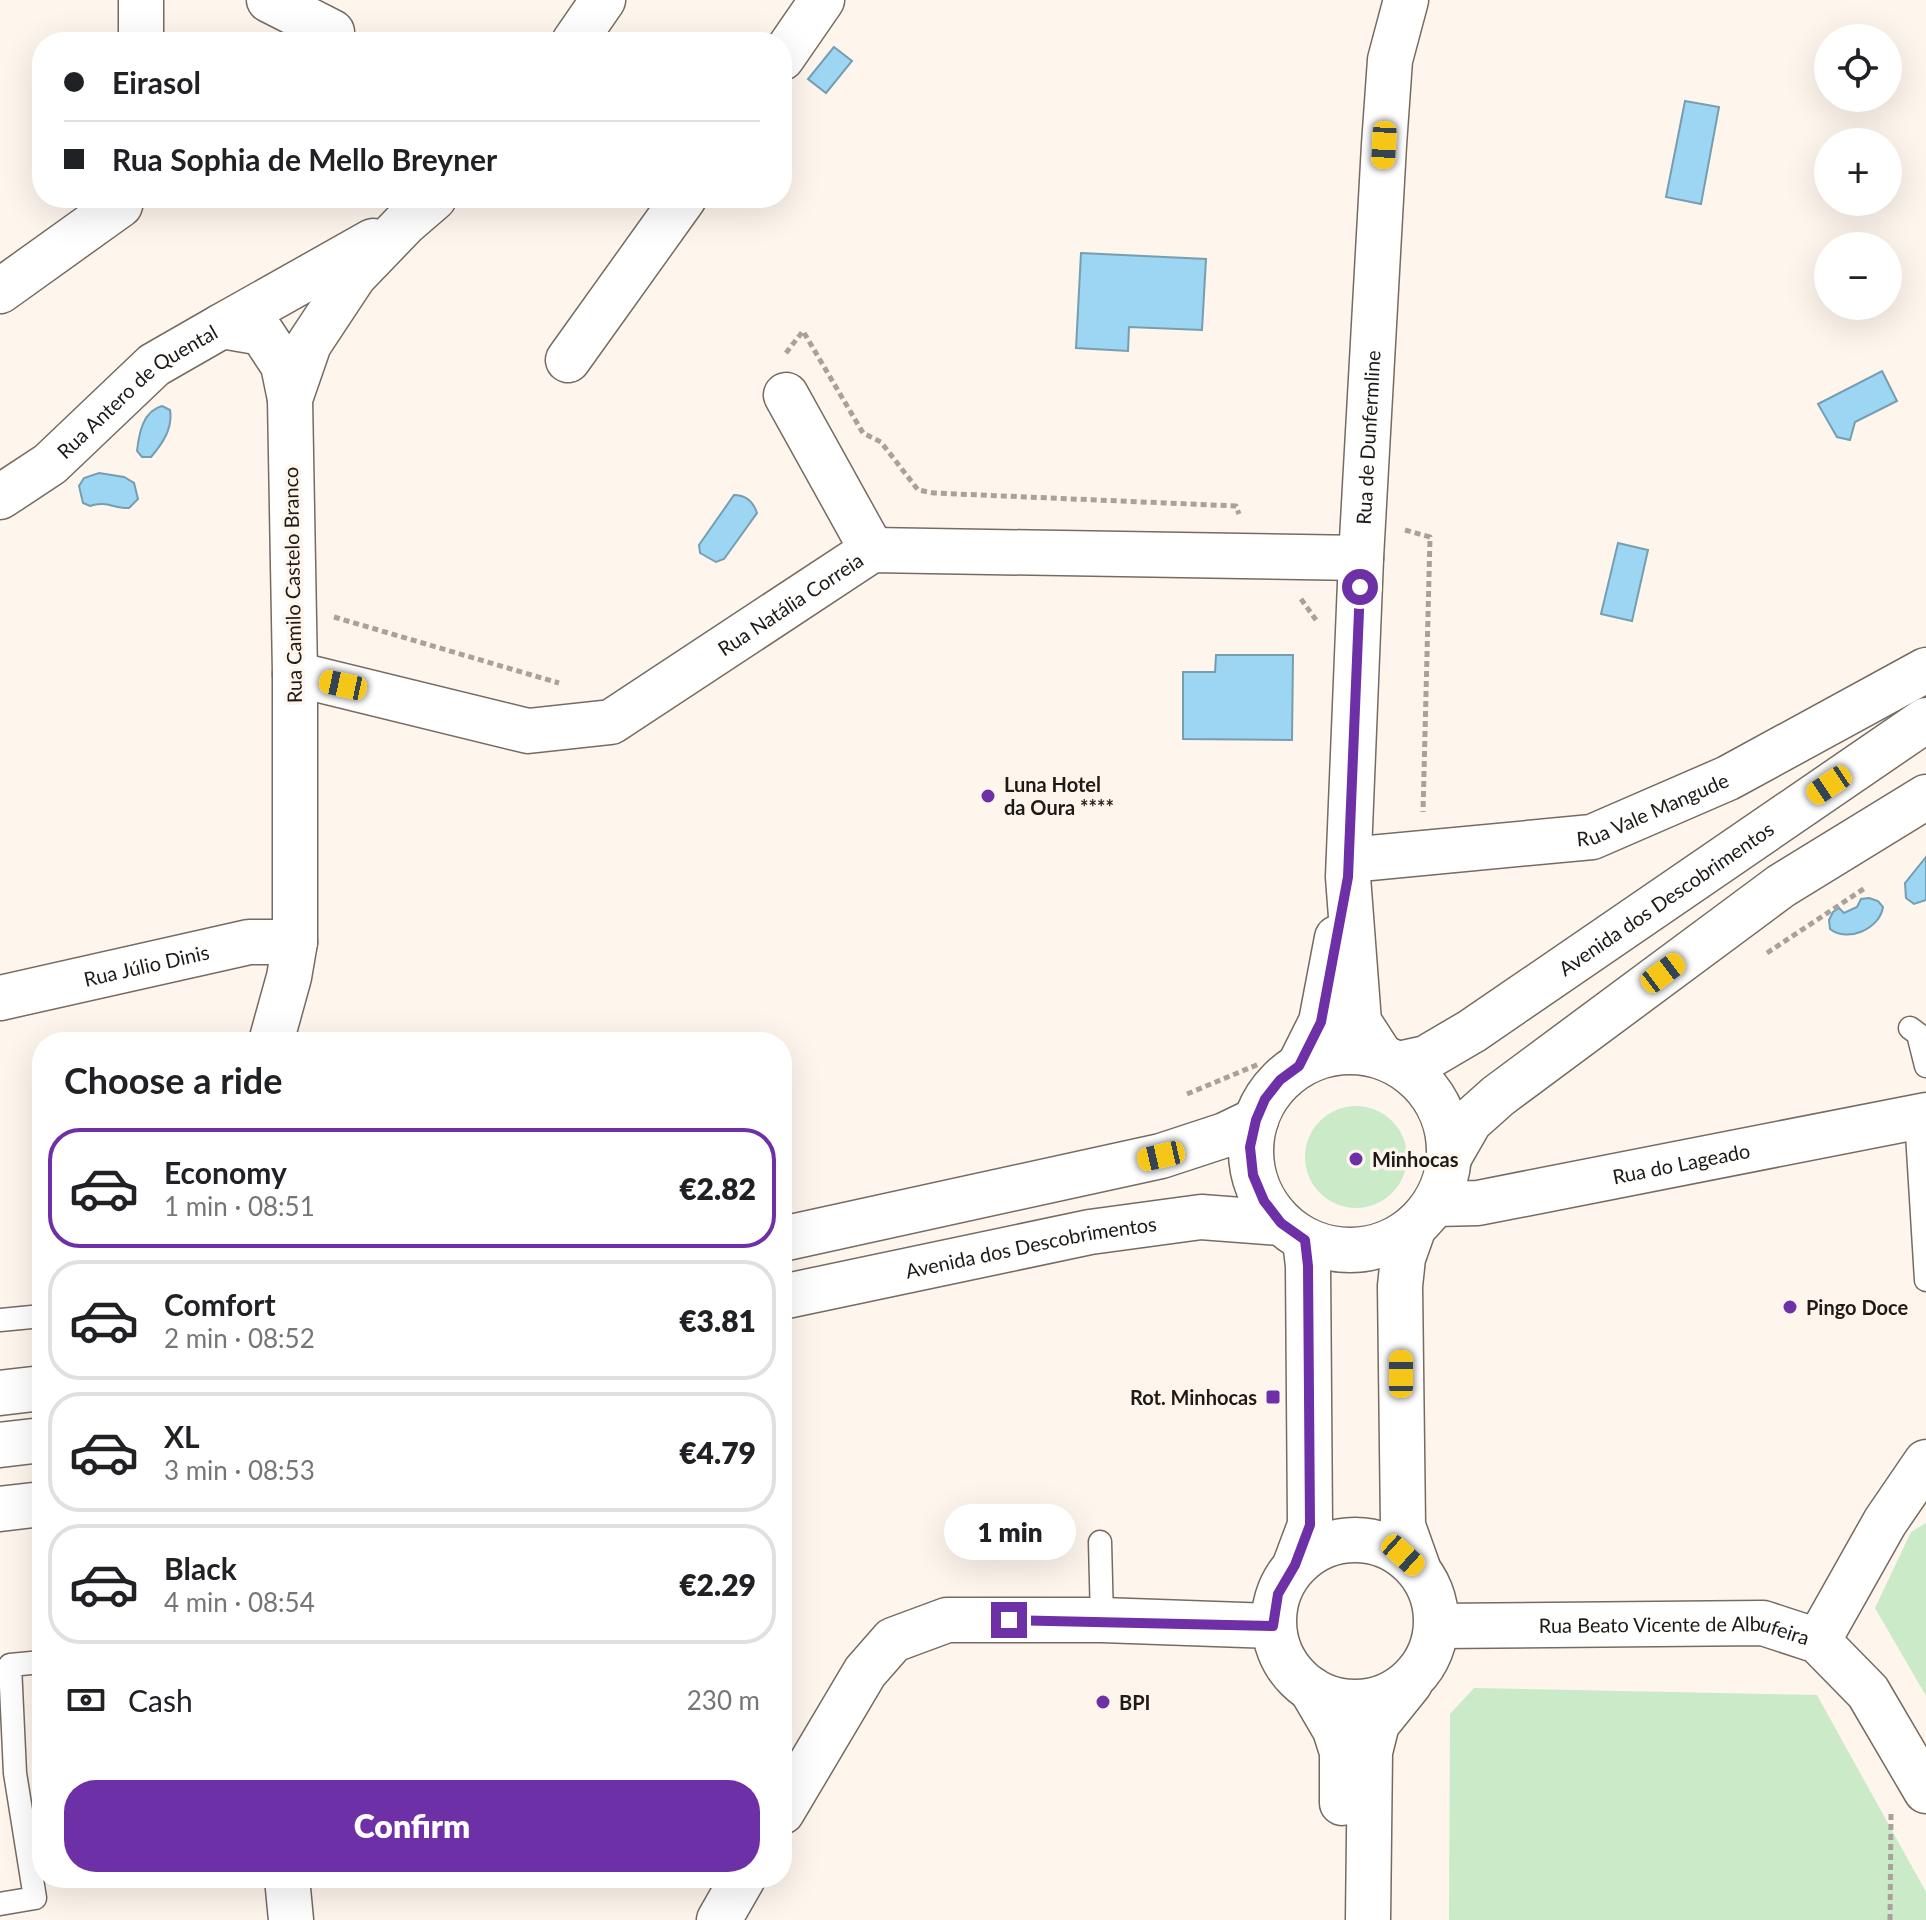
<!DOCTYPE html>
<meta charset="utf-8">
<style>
:root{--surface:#fff;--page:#f2f2f2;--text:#202124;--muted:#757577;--line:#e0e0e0;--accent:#6e30a6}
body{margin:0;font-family:Lato,sans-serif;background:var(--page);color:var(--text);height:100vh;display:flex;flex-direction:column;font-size:30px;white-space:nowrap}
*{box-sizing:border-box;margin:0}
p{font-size:26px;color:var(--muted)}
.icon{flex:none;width:44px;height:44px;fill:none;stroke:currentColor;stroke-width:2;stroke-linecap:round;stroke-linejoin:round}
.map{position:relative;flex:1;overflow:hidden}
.panel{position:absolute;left:32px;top:1032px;width:760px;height:856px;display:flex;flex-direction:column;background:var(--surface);border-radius:32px;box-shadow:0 8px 32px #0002}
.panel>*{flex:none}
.hud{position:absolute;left:32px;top:32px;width:760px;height:176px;border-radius:32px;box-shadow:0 8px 32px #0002;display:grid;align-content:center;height:176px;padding:0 32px;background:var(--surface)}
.controls{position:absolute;left:1814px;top:24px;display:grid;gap:16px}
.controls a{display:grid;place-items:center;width:88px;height:88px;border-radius:50%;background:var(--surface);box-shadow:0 8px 32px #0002;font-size:40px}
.end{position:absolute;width:36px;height:36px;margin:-18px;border:10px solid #6e30a6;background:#fff;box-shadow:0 0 0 4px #fff}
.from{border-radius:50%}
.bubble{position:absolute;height:56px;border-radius:28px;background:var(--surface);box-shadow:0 8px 32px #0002;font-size:26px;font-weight:800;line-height:56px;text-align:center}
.car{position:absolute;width:24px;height:48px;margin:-24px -12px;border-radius:10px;box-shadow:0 0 6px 2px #0007;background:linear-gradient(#f5c518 24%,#345 0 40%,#f5c518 0 76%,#345 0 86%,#f5c518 0)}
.hud b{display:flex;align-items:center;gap:28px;height:76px;font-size:30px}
.hud b+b{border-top:2px solid var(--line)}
.hud i{width:20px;height:20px;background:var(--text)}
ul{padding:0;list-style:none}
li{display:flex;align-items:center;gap:24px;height:120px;margin:0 16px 12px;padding:0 16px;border:4px solid var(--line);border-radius:32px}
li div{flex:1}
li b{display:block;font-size:30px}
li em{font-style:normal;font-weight:800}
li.on{border-color:var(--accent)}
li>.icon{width:72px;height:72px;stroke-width:1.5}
h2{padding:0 32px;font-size:36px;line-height:96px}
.pay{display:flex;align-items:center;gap:20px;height:88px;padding:0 32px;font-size:30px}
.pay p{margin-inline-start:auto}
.button{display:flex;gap:16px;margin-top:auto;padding:16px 32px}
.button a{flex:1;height:92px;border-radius:32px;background:var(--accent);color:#fff;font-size:32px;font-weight:800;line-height:92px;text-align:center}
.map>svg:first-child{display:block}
.green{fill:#cbeac7}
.water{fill:#9cd6f3;stroke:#769eb1;stroke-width:2}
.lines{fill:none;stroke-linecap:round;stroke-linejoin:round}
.service-casing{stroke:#756b62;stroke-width:25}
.minor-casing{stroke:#756b62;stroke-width:47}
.tertiary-casing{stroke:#756b62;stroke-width:47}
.secondary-casing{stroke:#756b62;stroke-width:47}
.path{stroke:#a9a29b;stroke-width:5;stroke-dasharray:6 4;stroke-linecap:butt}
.service{stroke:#fff;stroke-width:22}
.minor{stroke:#fff;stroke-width:44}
.tertiary{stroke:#fff;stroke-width:44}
.secondary{stroke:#fff;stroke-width:44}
.route{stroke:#6e30a6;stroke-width:10}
.poi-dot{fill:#6e30a6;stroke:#fef5ed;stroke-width:3}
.labels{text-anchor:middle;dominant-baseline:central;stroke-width:7;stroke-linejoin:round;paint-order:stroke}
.street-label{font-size:20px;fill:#1e1a16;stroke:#fef5ed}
.poi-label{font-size:20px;font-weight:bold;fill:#1e1a16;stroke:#fef5ed;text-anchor:start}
</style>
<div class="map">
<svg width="1926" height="1920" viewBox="0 0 1926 1920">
<rect width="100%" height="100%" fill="#fef5ed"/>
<!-- green -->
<path class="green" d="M1305 1157a51 51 0 1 1 102 0a51 51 0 1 1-102 0Z
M 1926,1523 L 1926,1696 L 1875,1608 L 1911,1532 Z
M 1474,1688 L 1817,1695 L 1926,1892 L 1926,1920 L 1449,1920 L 1450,1714 Z"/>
<!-- water -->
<path class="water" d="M 834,47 L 852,61 L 826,93 L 808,79 Z
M 1685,101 L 1719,107 L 1701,204 L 1666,197 Z
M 1081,253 L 1206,259 L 1202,330 L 1129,327 L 1128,351 L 1076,348 Z
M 1882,371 L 1897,401 L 1855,422 L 1850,440 L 1837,437 L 1818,404 Z
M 162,406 L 170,410 C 173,428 163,443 151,457 L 142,457 L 137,451 C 139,433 143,411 162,406 Z
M 99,473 L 124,477 L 134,483 L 138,499 L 129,508 C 115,509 106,500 90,506 L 83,503 L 79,486 L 84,478 Z
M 734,495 C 746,495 753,501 757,513 L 724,559 L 716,562 L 700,553 L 699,545 Z
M 1618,543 L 1648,550 L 1632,621 L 1601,614 Z
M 1216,655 L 1293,655 L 1292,740 L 1183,739 L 1183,672 L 1215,672 Z
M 1926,857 L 1926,900 L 1914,904 L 1906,898 L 1905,883 Z
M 1869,898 L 1878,901 L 1883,907 C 1880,929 1847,943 1830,929 L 1829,920 L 1833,912 L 1839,908 L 1844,913 L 1857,907 L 1861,899 Z"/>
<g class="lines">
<!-- service casing -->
<g class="service-casing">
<path id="service" d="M 1910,1028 L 1918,1034 L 1926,1066
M 1916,1117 L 1926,1280
M 0,1320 L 42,1316
M 1100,1542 L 1102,1620
M 0,1904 L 35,1898 L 15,1773 L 10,1665 L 42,1662"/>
</g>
<!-- minor casing -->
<g class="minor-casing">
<g id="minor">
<path d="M 269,0 L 332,32"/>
<path d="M 141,42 L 141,0"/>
<path d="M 574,42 L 603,0"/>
<path d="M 782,58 L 822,0"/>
<path d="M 0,291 L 120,205 L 122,198"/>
<path d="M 222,326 L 373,241"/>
<path d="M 568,360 L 684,198"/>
<path d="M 786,395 L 872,550"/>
<path id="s1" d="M 0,497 L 50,464 L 154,365 L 222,326 L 262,333 L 283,365 L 290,399"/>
<path id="s2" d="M 295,674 L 528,731 L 611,722 L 872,550 L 1361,558"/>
<path id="s3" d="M 1349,860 L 1592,837 L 1728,778 L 1926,670"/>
<path id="s4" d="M 0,998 L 249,942 L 295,942"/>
<path d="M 271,1042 L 289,977 L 295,942 L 295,674 L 290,399 L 309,344 L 354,276 L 405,223 L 434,198"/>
<path id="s5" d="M 1435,1204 L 1478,1203 L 1926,1115"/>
<path d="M 0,1509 L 42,1504"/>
<path id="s6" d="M 1437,1626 L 1763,1623 L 1818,1641 L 1868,1692 L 1926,1791"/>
<path d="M 1818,1641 L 1885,1522 L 1926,1462"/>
<path d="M 782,1812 L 865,1672 L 893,1640 L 947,1620 L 1102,1620 L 1273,1626"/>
<path d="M 287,1878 L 291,1920"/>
<path d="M 719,1920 L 743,1878"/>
</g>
</g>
<!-- tertiary casing -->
<g class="tertiary-casing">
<g id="tertiary">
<path id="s7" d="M 1381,1056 L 1359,1022 L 1348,877 L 1361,558 L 1384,145 L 1390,60 L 1406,0"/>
<path d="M 1299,1066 L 1321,1022 L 1337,938"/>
</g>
</g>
<!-- secondary casing -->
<g class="secondary-casing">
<g id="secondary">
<circle cx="1350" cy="1151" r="99"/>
<path id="s8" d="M 1399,1064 L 1426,1058 L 1472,1031 L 1926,720"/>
<path d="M 1451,1154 L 1470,1121 L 1498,1096 L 1781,886 L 1926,797"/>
<path d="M 1414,1227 L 1403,1258 L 1400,1286 L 1403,1526 L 1418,1568"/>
<path d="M 782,1239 L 1161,1156 L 1225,1135 L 1256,1120"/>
<path id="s9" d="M 782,1297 L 1090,1232 L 1201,1217 L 1281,1223"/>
<path d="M 0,1393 L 42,1388"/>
<path d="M 0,1445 L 42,1440"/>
<circle cx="1355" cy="1621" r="81"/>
<path d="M 1295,1565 L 1310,1525 L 1308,1266 L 1305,1240"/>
<path d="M 1311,1689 L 1335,1730 L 1342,1752 L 1342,1803"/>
<path d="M 1368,1920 L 1370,1752 L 1377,1724 L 1410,1683"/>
</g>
</g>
<!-- path -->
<path class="path" d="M 786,353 L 803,331 L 863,433 L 881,442 L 918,490 L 934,493 L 1236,506 L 1239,514
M 1405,530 L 1430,537 L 1423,812
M 1301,599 L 1316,620
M 334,617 L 559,683
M 1767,953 L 1865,888
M 1187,1094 L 1259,1064
M 1890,1920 L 1891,1814"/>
<!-- service -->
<use href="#service" class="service"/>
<!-- minor -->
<use href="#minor" class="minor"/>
<!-- tertiary -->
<use href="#tertiary" class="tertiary"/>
<!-- secondary -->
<use href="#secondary" class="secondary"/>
</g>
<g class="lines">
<!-- route -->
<path class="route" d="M 1009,1620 L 1273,1626 L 1278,1594 L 1295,1565 L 1310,1525 L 1308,1266 L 1305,1240 L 1281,1223 L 1264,1201 L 1253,1175 L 1250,1147 L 1256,1120 L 1265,1099 L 1280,1080 L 1299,1066 L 1321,1022 L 1348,877 L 1360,587"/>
</g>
<!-- markers -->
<g class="poi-dot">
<circle cx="988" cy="796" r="8"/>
<circle cx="1356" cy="1159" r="8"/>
<circle cx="1790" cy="1307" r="8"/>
<rect x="1265" y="1389" width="16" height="16" rx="4"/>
<circle cx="1103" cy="1702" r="8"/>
</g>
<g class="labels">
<!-- street labels -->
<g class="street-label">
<text stroke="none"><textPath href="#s1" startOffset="174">Rua Antero de Quental</textPath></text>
<text stroke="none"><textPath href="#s7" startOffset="626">Rua de Dunfermline</textPath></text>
<text transform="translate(292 585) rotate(-91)">Rua Camilo Castelo Branco</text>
<text stroke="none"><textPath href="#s2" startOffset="538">Rua Natália Correia</textPath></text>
<text stroke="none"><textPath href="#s3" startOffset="310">Rua Vale Mangude</textPath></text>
<text stroke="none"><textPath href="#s8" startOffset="316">Avenida dos Descobrimentos</textPath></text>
<text stroke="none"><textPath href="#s4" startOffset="150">Rua Júlio Dinis</textPath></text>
<text stroke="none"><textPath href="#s5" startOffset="250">Rua do Lageado</textPath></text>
<text stroke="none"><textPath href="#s9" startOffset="254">Avenida dos Descobrimentos</textPath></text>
<text stroke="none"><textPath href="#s6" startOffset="238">Rua Beato Vicente de Albufeira</textPath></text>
</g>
<!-- poi labels -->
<g class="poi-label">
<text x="1004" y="784">Luna Hotel<tspan x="1004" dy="23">da Oura ****</tspan></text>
<text x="1372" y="1159">Minhocas</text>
<text x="1806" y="1307">Pingo Doce</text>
<text x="1257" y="1397" text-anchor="end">Rot. Minhocas</text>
<text x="1119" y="1702">BPI</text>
</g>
</g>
</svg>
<div class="controls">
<a><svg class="icon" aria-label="locate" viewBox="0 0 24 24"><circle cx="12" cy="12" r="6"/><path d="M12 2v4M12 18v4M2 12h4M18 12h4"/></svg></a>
<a>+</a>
<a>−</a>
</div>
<i class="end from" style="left:1360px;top:587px"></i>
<i class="end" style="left:1009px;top:1620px"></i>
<div class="bubble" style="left:944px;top:1504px;width:132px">1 min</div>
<i class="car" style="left:1384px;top:145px;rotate:183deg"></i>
<i class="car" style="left:343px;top:685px;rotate:282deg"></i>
<i class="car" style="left:1829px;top:785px;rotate:236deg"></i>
<i class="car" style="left:1663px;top:973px;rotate:53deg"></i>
<i class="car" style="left:1161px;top:1156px;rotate:257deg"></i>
<i class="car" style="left:1401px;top:1374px;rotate:0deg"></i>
<i class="car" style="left:1403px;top:1555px;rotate:132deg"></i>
<div class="hud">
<b><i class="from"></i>Eirasol</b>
<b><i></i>Rua Sophia de Mello Breyner</b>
</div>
<section class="panel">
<h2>Choose a ride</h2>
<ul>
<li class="on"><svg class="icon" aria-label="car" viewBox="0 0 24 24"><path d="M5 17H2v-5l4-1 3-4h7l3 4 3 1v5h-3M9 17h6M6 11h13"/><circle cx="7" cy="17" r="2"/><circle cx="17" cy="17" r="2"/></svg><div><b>Economy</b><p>1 min · 08:51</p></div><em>€2.82</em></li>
<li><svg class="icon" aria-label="car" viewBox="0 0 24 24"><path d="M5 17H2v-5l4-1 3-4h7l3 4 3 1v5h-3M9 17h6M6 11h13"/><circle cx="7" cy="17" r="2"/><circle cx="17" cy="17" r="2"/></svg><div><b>Comfort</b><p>2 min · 08:52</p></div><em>€3.81</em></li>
<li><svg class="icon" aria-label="car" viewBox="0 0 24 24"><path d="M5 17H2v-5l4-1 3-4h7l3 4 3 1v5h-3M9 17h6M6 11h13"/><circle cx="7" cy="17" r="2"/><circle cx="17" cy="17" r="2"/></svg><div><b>XL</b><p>3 min · 08:53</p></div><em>€4.79</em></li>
<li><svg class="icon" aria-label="car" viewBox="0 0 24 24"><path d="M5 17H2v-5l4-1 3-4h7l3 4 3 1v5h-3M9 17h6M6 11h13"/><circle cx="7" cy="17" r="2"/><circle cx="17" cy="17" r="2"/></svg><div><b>Black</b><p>4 min · 08:54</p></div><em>€2.29</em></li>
</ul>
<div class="pay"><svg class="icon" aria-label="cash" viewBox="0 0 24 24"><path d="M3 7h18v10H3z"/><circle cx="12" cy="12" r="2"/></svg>Cash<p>230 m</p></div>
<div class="button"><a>Confirm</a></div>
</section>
</div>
